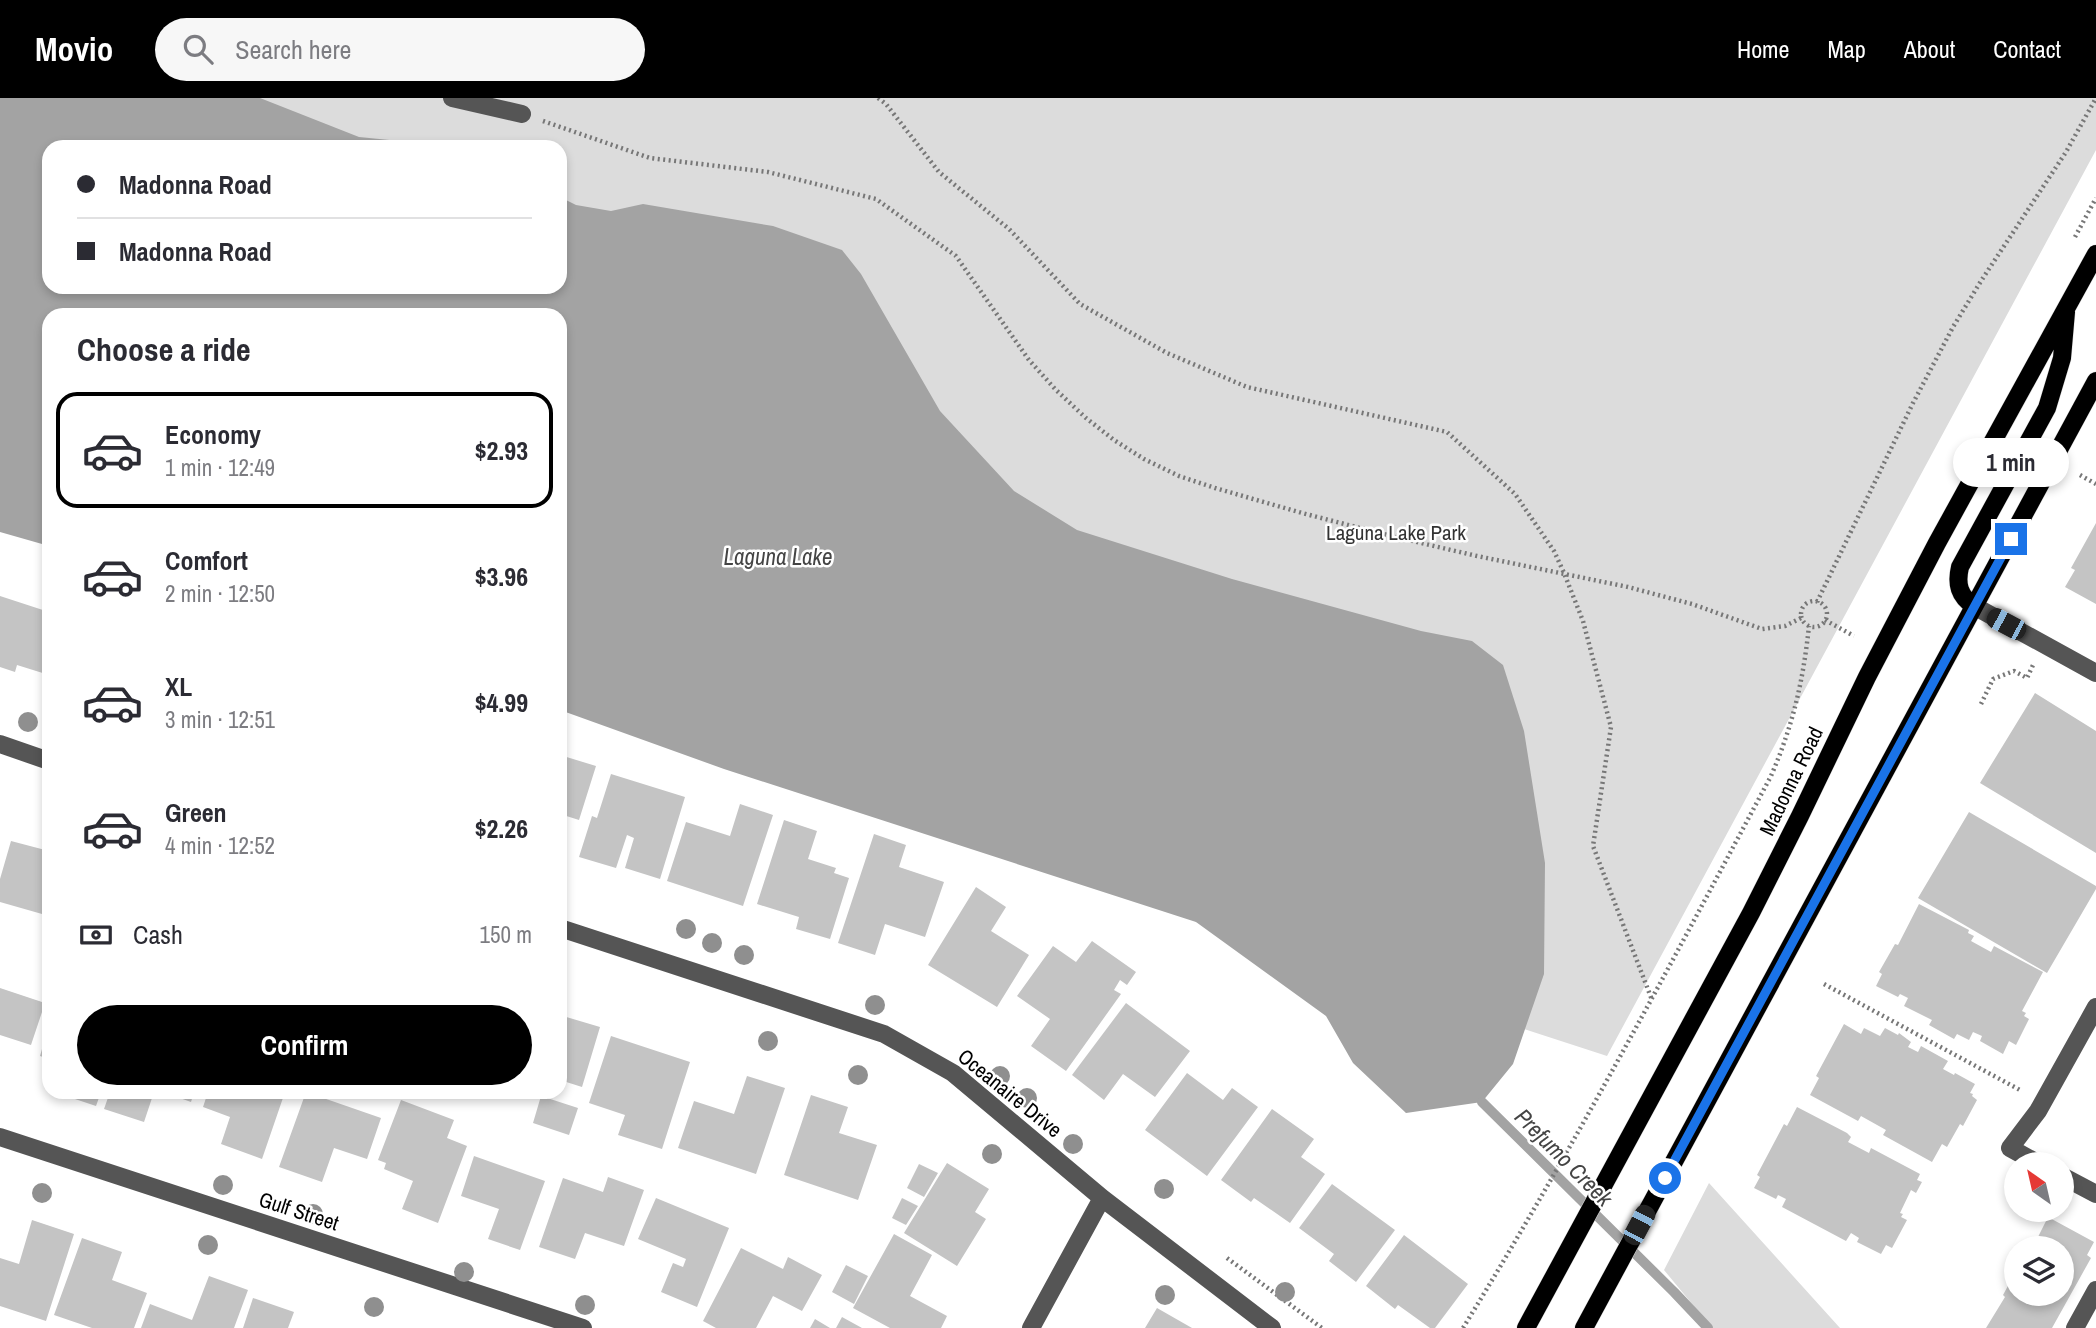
<!DOCTYPE html>
<meta charset="utf-8">
<style>
:root{--surface:#fff;--page:#f7f7f7;--text:#2b2b33;--muted:#7c7c81;--line:#e1e1e2;--accent:#000}
body{margin:0;font-family:"Archivo Narrow",sans-serif;background:var(--page);color:var(--text);height:100vh;display:flex;flex-direction:column;font-size:26px;white-space:nowrap}
*{box-sizing:border-box;margin:0}
p{font-size:23px;color:var(--muted)}
.icon{flex:none;width:38px;height:38px;fill:none;stroke:currentColor;stroke-width:2;stroke-linecap:round;stroke-linejoin:round}
.map{position:relative;flex:1;overflow:hidden}
.drawer{position:absolute;left:42px;top:210px;width:525px;height:791px;display:flex;flex-direction:column;background:var(--surface);border-radius:21px;box-shadow:0 4px 10px #0003}
.drawer>*{flex:none}
.hud{position:absolute;left:42px;top:42px;width:525px;height:154px;border-radius:21px;box-shadow:0 4px 10px #0003;display:grid;align-content:center;height:154px;padding:0 35px;background:var(--surface)}
.needle{width:46px;rotate:326deg}
.buttons{position:absolute;left:2004px;top:1054px;display:grid;gap:14px}
.buttons a{display:grid;place-items:center;width:70px;height:70px;border-radius:50%;background:var(--surface);box-shadow:0 4px 10px #0003;font-size:35px}
.end{position:absolute;width:32px;height:32px;margin:-16px;border:9px solid #1a73e8;background:#fff;box-shadow:0 0 0 4px #fff}
.from{border-radius:50%}
.bubble{position:absolute;height:49px;border-radius:24px;background:var(--surface);box-shadow:0 4px 10px #0003;font-size:23px;font-weight:700;line-height:49px;text-align:center}
.car{position:absolute;width:21px;height:42px;margin:-21px -10px;border-radius:9px;box-shadow:0 0 5px 2px #0007;background:linear-gradient(#222 24%,#8ab4d8 0 40%,#222 0 76%,#8ab4d8 0 86%,#222 0)}
.hud b{display:flex;align-items:center;gap:24px;height:66px;font-size:26px}
.hud b+b{border-top:2px solid var(--line)}
.hud i{width:18px;height:18px;background:var(--text)}
ul{padding:0;list-style:none}
li{display:flex;align-items:center;gap:21px;height:116px;margin:0 14px 10px;padding:0 21px;border:4px solid transparent;border-radius:21px}
li div{flex:1}
li b{display:block;font-size:26px}
li em{font-style:normal;font-weight:700}
li.selected{border-color:var(--accent)}
li>.icon{width:63px;height:63px;stroke-width:1.5}
h2{padding:0 35px;font-size:32px;line-height:84px}
.pay{display:flex;align-items:center;gap:18px;height:77px;padding:0 35px;font-size:26px}
.pay p{margin-inline-start:auto}
.action{display:flex;gap:14px;margin-top:auto;padding:14px 35px}
.action a{flex:1;height:80px;border-radius:42px;background:var(--accent);color:#fff;font-size:28px;font-weight:700;line-height:80px;text-align:center}
header{display:flex;align-items:center;gap:42px;box-sizing:border-box;height:98px;padding:0 35px;background:var(--accent);color:#fff}
header strong{font-size:33px}
nav{display:flex;gap:38px;margin-inline-start:auto;font-size:24px}
.search{width:490px;height:63px;background:var(--page);display:flex;align-items:center;gap:18px;box-sizing:border-box;padding:0 24px;border-radius:38px;color:var(--muted);font-size:26px}
.map>svg:first-child{display:block}
.green{fill:#dcdcdc;fill-rule:evenodd}
.water{fill:#a3a3a3}
.lines{fill:none;stroke-linecap:round;stroke-linejoin:round}
.stream{stroke:#a3a3a3;stroke-width:10}
.building{fill:#c4c4c4}
.major-casing{stroke:#dbdbdb;stroke-width:19}
.path{stroke:#777;stroke-width:4.5;stroke-dasharray:2 3.5;stroke-linecap:butt}
.minor{stroke:#555;stroke-width:18}
.major{stroke:#000;stroke-width:18}
.tree{fill:#8f8f8f}
.route{stroke:#1a73e8;stroke-width:9}
.labels{text-anchor:middle;dominant-baseline:central;stroke-width:5;stroke-linejoin:round;paint-order:stroke}
.park-label{font-size:21px;fill:#333;stroke:#fff}
.street-label{font-size:21px;fill:#000;stroke:#fff}
.water-label{font-size:23px;font-style:italic;fill:#444;stroke:#fff}
</style>
<header>
<strong>Movio</strong>
<div class="search"><svg class="icon" aria-label="search" viewBox="0 0 24 24"><circle cx="10" cy="10" r="6"/><path d="M15 15l6 6"/></svg>Search here</div>
<nav><a>Home</a><a>Map</a><a>About</a><a>Contact</a></nav>
</header>
<div class="map">
<svg width="2096" height="1230" viewBox="0 0 2096 1230">
<rect width="100%" height="100%" fill="#fff"/>
<!-- green -->
<path class="green" d="M 0,0 L 2096,0 L 2096,52 L 1607,958 L 1196,824 L 560,217 L 49,217 ZM 49,49 L 560,49 L 560,189 L 49,189 Z
M 1709,1085 L 1840,1230 L 1712,1230 L 1664,1172 Z"/>
<!-- water -->
<path class="water" d="M 0,0 L 260,0 L 359,39 L 430,46 L 440,49 L 49,49 L 49,189 L 560,189 L 560,99 L 576,107 L 611,113 L 643,106 L 773,128 L 842,152 L 861,176 L 940,313 L 1014,393 L 1077,432 L 1232,481 L 1421,533 L 1472,543 L 1503,567 L 1524,633 L 1545,765 L 1544,876 L 1513,966 L 1482,1004 L 1406,1015 L 1353,965 L 1326,918 L 1196,824 L 724,671 L 560,612 L 560,217 L 49,217 L 49,448 L 0,434 Z"/>
<g class="lines">
<!-- stream -->
<path class="stream" d="M 1482,1004 L 1674,1194 L 1708,1230"/>
</g>
<!-- building -->
<path class="building" d="M 2096,425 L 2096,506 L 2065,489 L 2075,472 L 2071,470 Z
M 0,498 L 49,514 L 49,577 L 17,567 L 15,574 L 0,569 Z
M 2035,595 L 2096,633 L 2096,755 L 1980,685 Z
M 560,657 L 596,668 L 579,722 L 560,716 Z
M 611,676 L 685,699 L 660,781 L 625,770 L 634,740 L 627,737 L 616,770 L 579,759 L 592,718 L 597,720 Z
M 740,706 L 773,717 L 743,808 L 667,783 L 686,724 L 730,738 Z
M 1969,714 L 2096,788 L 2096,791 L 2047,875 L 1918,800 Z
M 784,722 L 817,733 L 808,761 L 836,770 L 834,775 L 849,780 L 830,841 L 796,831 L 799,819 L 757,806 Z
M 874,736 L 906,747 L 899,769 L 944,784 L 925,839 L 885,826 L 875,857 L 838,845 Z
M 11,743 L 49,753 L 49,818 L 0,804 L 0,781 Z
M 976,789 L 1006,809 L 991,833 L 1029,857 L 997,909 L 928,867 Z
M 1919,806 L 1969,832 L 1968,835 L 1974,838 L 1971,843 L 1991,854 L 1994,848 L 2043,874 L 2022,913 L 2026,915 L 2024,918 L 2029,921 L 2016,947 L 2009,943 L 2003,956 L 1980,943 L 1982,938 L 1973,934 L 1969,942 L 1957,936 L 1954,941 L 1929,927 L 1932,922 L 1904,908 L 1908,900 L 1900,896 L 1898,899 L 1876,888 L 1882,876 L 1879,874 L 1895,846 L 1898,847 Z
M 1092,843 L 1136,874 L 1127,887 L 1120,882 L 1114,892 L 1121,896 L 1066,973 L 1031,948 L 1050,921 L 1017,898 L 1053,848 L 1076,864 Z
M 0,890 L 45,905 L 31,947 L 0,937 Z
M 1126,905 L 1190,953 L 1155,999 L 1123,976 L 1104,1002 L 1072,977 Z
M 563,918 L 600,929 L 582,989 L 560,982 L 560,925 Z
M 1844,926 L 1861,936 L 1864,930 L 1880,938 L 1885,930 L 1898,937 L 1899,935 L 1911,944 L 1908,949 L 1918,954 L 1921,948 L 1948,963 L 1943,971 L 1954,977 L 1955,975 L 1975,986 L 1970,995 L 1973,996 L 1972,998 L 1977,1002 L 1963,1028 L 1960,1026 L 1947,1049 L 1942,1046 L 1932,1064 L 1883,1037 L 1886,1032 L 1861,1018 L 1858,1023 L 1810,997 L 1819,980 L 1816,978 Z
M 48,930 L 49,930 L 49,961 L 40,958 Z
M 611,938 L 690,964 L 662,1051 L 618,1037 L 625,1017 L 589,1005 Z
M 1187,975 L 1223,1002 L 1232,990 L 1258,1009 L 1207,1078 L 1145,1032 Z
M 747,978 L 785,990 L 756,1076 L 678,1050 L 694,1003 L 734,1016 Z
M 54,994 L 101,994 L 96,1008 Z
M 110,994 L 154,994 L 144,1024 L 104,1011 Z
M 163,994 L 194,994 L 191,1004 Z
M 208,994 L 285,994 L 262,1061 L 221,1046 L 230,1019 L 203,1009 Z
M 306,994 L 381,1020 L 367,1061 L 334,1050 L 322,1084 L 279,1069 Z
M 811,997 L 848,1009 L 839,1035 L 877,1047 L 858,1102 L 784,1077 Z
M 541,998 L 578,1010 L 569,1037 L 533,1025 Z
M 401,1002 L 454,1022 L 447,1040 L 467,1048 L 438,1125 L 402,1111 L 413,1083 L 384,1071 L 386,1065 L 378,1062 Z
M 1797,1009 L 1847,1035 L 1851,1039 L 1848,1044 L 1869,1055 L 1871,1050 L 1920,1076 L 1917,1082 L 1922,1084 L 1916,1095 L 1911,1092 L 1900,1115 L 1903,1116 L 1901,1119 L 1907,1122 L 1892,1150 L 1886,1147 L 1881,1156 L 1857,1144 L 1859,1140 L 1851,1135 L 1846,1143 L 1782,1109 L 1786,1101 L 1778,1097 L 1776,1101 L 1754,1090 L 1760,1079 L 1757,1077 L 1784,1026 L 1787,1028 Z
M 1272,1011 L 1314,1041 L 1301,1059 L 1325,1076 L 1290,1125 L 1254,1100 L 1251,1104 L 1221,1082 Z
M 474,1058 L 545,1083 L 520,1152 L 488,1141 L 499,1111 L 461,1098 Z
M 947,1065 L 989,1091 L 975,1114 L 986,1121 L 957,1168 L 904,1135 Z
M 919,1066 L 938,1075 L 924,1099 L 907,1090 Z
M 608,1079 L 644,1092 L 624,1148 L 585,1135 L 575,1161 L 539,1149 L 563,1080 L 603,1094 Z
M 1332,1086 L 1395,1132 L 1356,1184 L 1329,1163 L 1334,1156 L 1299,1130 Z
M 656,1100 L 729,1130 L 697,1209 L 661,1194 L 673,1165 L 683,1169 L 686,1161 L 638,1141 Z
M 902,1100 L 918,1108 L 906,1127 L 892,1120 Z
M 2048,1119 L 2094,1144 L 2087,1157 L 2091,1160 L 2052,1230 L 1986,1230 L 2005,1199 L 2003,1197 L 2016,1173 L 2016,1195 L 2062,1195 L 2062,1150 L 2038,1150 L 2042,1144 L 2037,1141 Z
M 32,1122 L 74,1136 L 46,1223 L 0,1208 L 0,1160 L 19,1166 Z
M 894,1136 L 932,1157 L 910,1198 L 947,1218 L 941,1230 L 890,1230 L 853,1210 Z
M 1404,1137 L 1468,1186 L 1435,1230 L 1430,1230 L 1398,1207 L 1395,1211 L 1366,1188 Z
M 82,1140 L 122,1154 L 112,1182 L 147,1195 L 134,1230 L 92,1230 L 54,1217 Z
M 741,1150 L 783,1171 L 788,1159 L 822,1177 L 802,1213 L 773,1198 L 756,1230 L 716,1230 L 703,1223 Z
M 846,1167 L 868,1178 L 854,1206 L 832,1194 Z
M 209,1178 L 248,1192 L 234,1230 L 141,1230 L 150,1206 L 192,1222 Z
M 253,1200 L 294,1214 L 288,1230 L 243,1230 Z
M 1157,1210 L 1192,1230 L 1145,1230 Z
M 842,1219 L 862,1230 L 836,1230 Z
M 815,1221 L 830,1230 L 810,1230 Z"/>
<g class="lines">
<!-- major casing -->
<g class="major-casing">
<path id="major" d="M 1974,508 C 1959,498 1956,486 1960,469 L 2047,310 L 2062,260 L 2066,214
M 1526,1230 L 1751,815 L 1800,718 L 1867,579 L 1937,445 L 2096,156
M 1584,1230 L 2096,283"/>
</g>
<!-- path -->
<path class="path" d="M 878,0 L 886,6 L 939,74 L 1009,131 L 1080,206 L 1167,255 L 1247,289 L 1447,334 L 1515,396 L 1554,453 L 1564,475 L 1583,523 L 1611,629 L 1593,748 L 1652,902
M 543,23 L 650,60 L 768,74 L 876,101 L 956,158 L 1029,262 L 1056,292 L 1086,320 L 1114,342 L 1144,361 L 1179,378 L 1215,390 L 1302,415 L 1391,438 L 1477,458 L 1628,489 L 1692,506 L 1762,531 L 1785,528 L 1801,520
M 2075,139 L 2096,100
M 2080,377 L 2096,386
M1801 516a13 13 0 1 1 26 0a13 13 0 1 1-26 0Z
M 1817,504 L 1913,305 L 1953,229 L 1981,183 L 2066,54 L 2096,0
M 1825,522 L 1854,538
M 1981,606 L 1993,581 L 2014,573 L 2027,580 L 2033,567
M 1824,886 L 2020,992
M 1227,1160 L 1322,1230
M 1463,1230 C 1573,1051 1672,864 1771,678 C 1793,627 1803,584 1809,528"/>
<!-- minor -->
<path class="minor" d="M 452,0 L 522,16
M 1974,508 L 2096,575
M 0,646 L 49,663
M 560,830 L 884,936 L 953,975 L 1102,1100 L 1272,1230
M 0,1039 L 583,1230
M 2039,1066 L 2010,1050 L 2038,1013 L 2096,909
M 2062,1078 L 2096,1096
M 1031,1230 L 1102,1100
M 2075,1230 L 2096,1192"/>
<!-- major -->
<use href="#major" class="major"/>
</g>
<!-- trees -->
<g class="tree">
<circle cx="28" cy="624" r="10"/>
<circle cx="686" cy="831" r="10"/>
<circle cx="712" cy="845" r="10"/>
<circle cx="744" cy="857" r="10"/>
<circle cx="875" cy="907" r="10"/>
<circle cx="768" cy="943" r="10"/>
<circle cx="858" cy="977" r="10"/>
<circle cx="1000" cy="978" r="10"/>
<circle cx="1027" cy="1000" r="10"/>
<circle cx="1073" cy="1046" r="10"/>
<circle cx="992" cy="1056" r="10"/>
<circle cx="223" cy="1087" r="10"/>
<circle cx="1164" cy="1091" r="10"/>
<circle cx="42" cy="1095" r="10"/>
<circle cx="313" cy="1116" r="10"/>
<circle cx="208" cy="1147" r="10"/>
<circle cx="464" cy="1174" r="10"/>
<circle cx="1285" cy="1194" r="10"/>
<circle cx="1165" cy="1197" r="10"/>
<circle cx="585" cy="1207" r="10"/>
<circle cx="374" cy="1209" r="10"/>
</g>
<g class="lines">
<!-- route -->
<path class="route" d="M 1665,1080 L 2011,441"/>
</g>
<g class="labels">
<!-- park labels -->
<g class="park-label">
<text x="1396" y="434">Laguna Lake Park</text>
</g>
<!-- street labels -->
<g class="street-label">
<text transform="translate(1791 683) rotate(-64)">Madonna Road</text>
<text transform="translate(1010 995) rotate(39)">Oceanaire Drive</text>
<text transform="translate(299 1113) rotate(18)">Gulf Street</text>
</g>
<!-- water labels -->
<g class="water-label">
<text x="778" y="458">Laguna Lake</text>
<text transform="translate(1564 1059) rotate(45)">Prefumo Creek</text>
</g>
</g>
</svg>
<div class="buttons">
<a><svg class="needle" viewBox="-14 -14 28 28"><path d="M0-13l5 13h-10z" fill="#e53935"/><path d="M0 13l5-13h-10z" fill="#7c7c81"/></svg></a>
<a><svg class="icon" aria-label="layers" viewBox="0 0 24 24"><path d="M12 4l9 5-9 5-9-5zM3 14l9 5 9-5"/></svg></a>
</div>
<i class="end from" style="left:1665px;top:1080px"></i>
<i class="end" style="left:2011px;top:441px"></i>
<div class="bubble" style="left:1953px;top:340px;width:116px">1 min</div>
<i class="car" style="left:2006px;top:526px;rotate:298deg"></i>
<i class="car" style="left:1639px;top:1127px;rotate:28deg"></i>
<div class="hud">
<b><i class="from"></i>Madonna Road</b>
<b><i></i>Madonna Road</b>
</div>
<section class="drawer">
<h2>Choose a ride</h2>
<ul>
<li class="selected"><svg class="icon" aria-label="car" viewBox="0 0 24 24"><path d="M5 17H2v-5l4-1 3-4h7l3 4 3 1v5h-3M9 17h6M6 11h13"/><circle cx="7" cy="17" r="2"/><circle cx="17" cy="17" r="2"/></svg><div><b>Economy</b><p>1 min · 12:49</p></div><em>$2.93</em></li>
<li><svg class="icon" aria-label="car" viewBox="0 0 24 24"><path d="M5 17H2v-5l4-1 3-4h7l3 4 3 1v5h-3M9 17h6M6 11h13"/><circle cx="7" cy="17" r="2"/><circle cx="17" cy="17" r="2"/></svg><div><b>Comfort</b><p>2 min · 12:50</p></div><em>$3.96</em></li>
<li><svg class="icon" aria-label="car" viewBox="0 0 24 24"><path d="M5 17H2v-5l4-1 3-4h7l3 4 3 1v5h-3M9 17h6M6 11h13"/><circle cx="7" cy="17" r="2"/><circle cx="17" cy="17" r="2"/></svg><div><b>XL</b><p>3 min · 12:51</p></div><em>$4.99</em></li>
<li><svg class="icon" aria-label="car" viewBox="0 0 24 24"><path d="M5 17H2v-5l4-1 3-4h7l3 4 3 1v5h-3M9 17h6M6 11h13"/><circle cx="7" cy="17" r="2"/><circle cx="17" cy="17" r="2"/></svg><div><b>Green</b><p>4 min · 12:52</p></div><em>$2.26</em></li>
</ul>
<div class="pay"><svg class="icon" aria-label="cash" viewBox="0 0 24 24"><path d="M3 7h18v10H3z"/><circle cx="12" cy="12" r="2"/></svg>Cash<p>150 m</p></div>
<div class="action"><a>Confirm</a></div>
</section>
</div>
